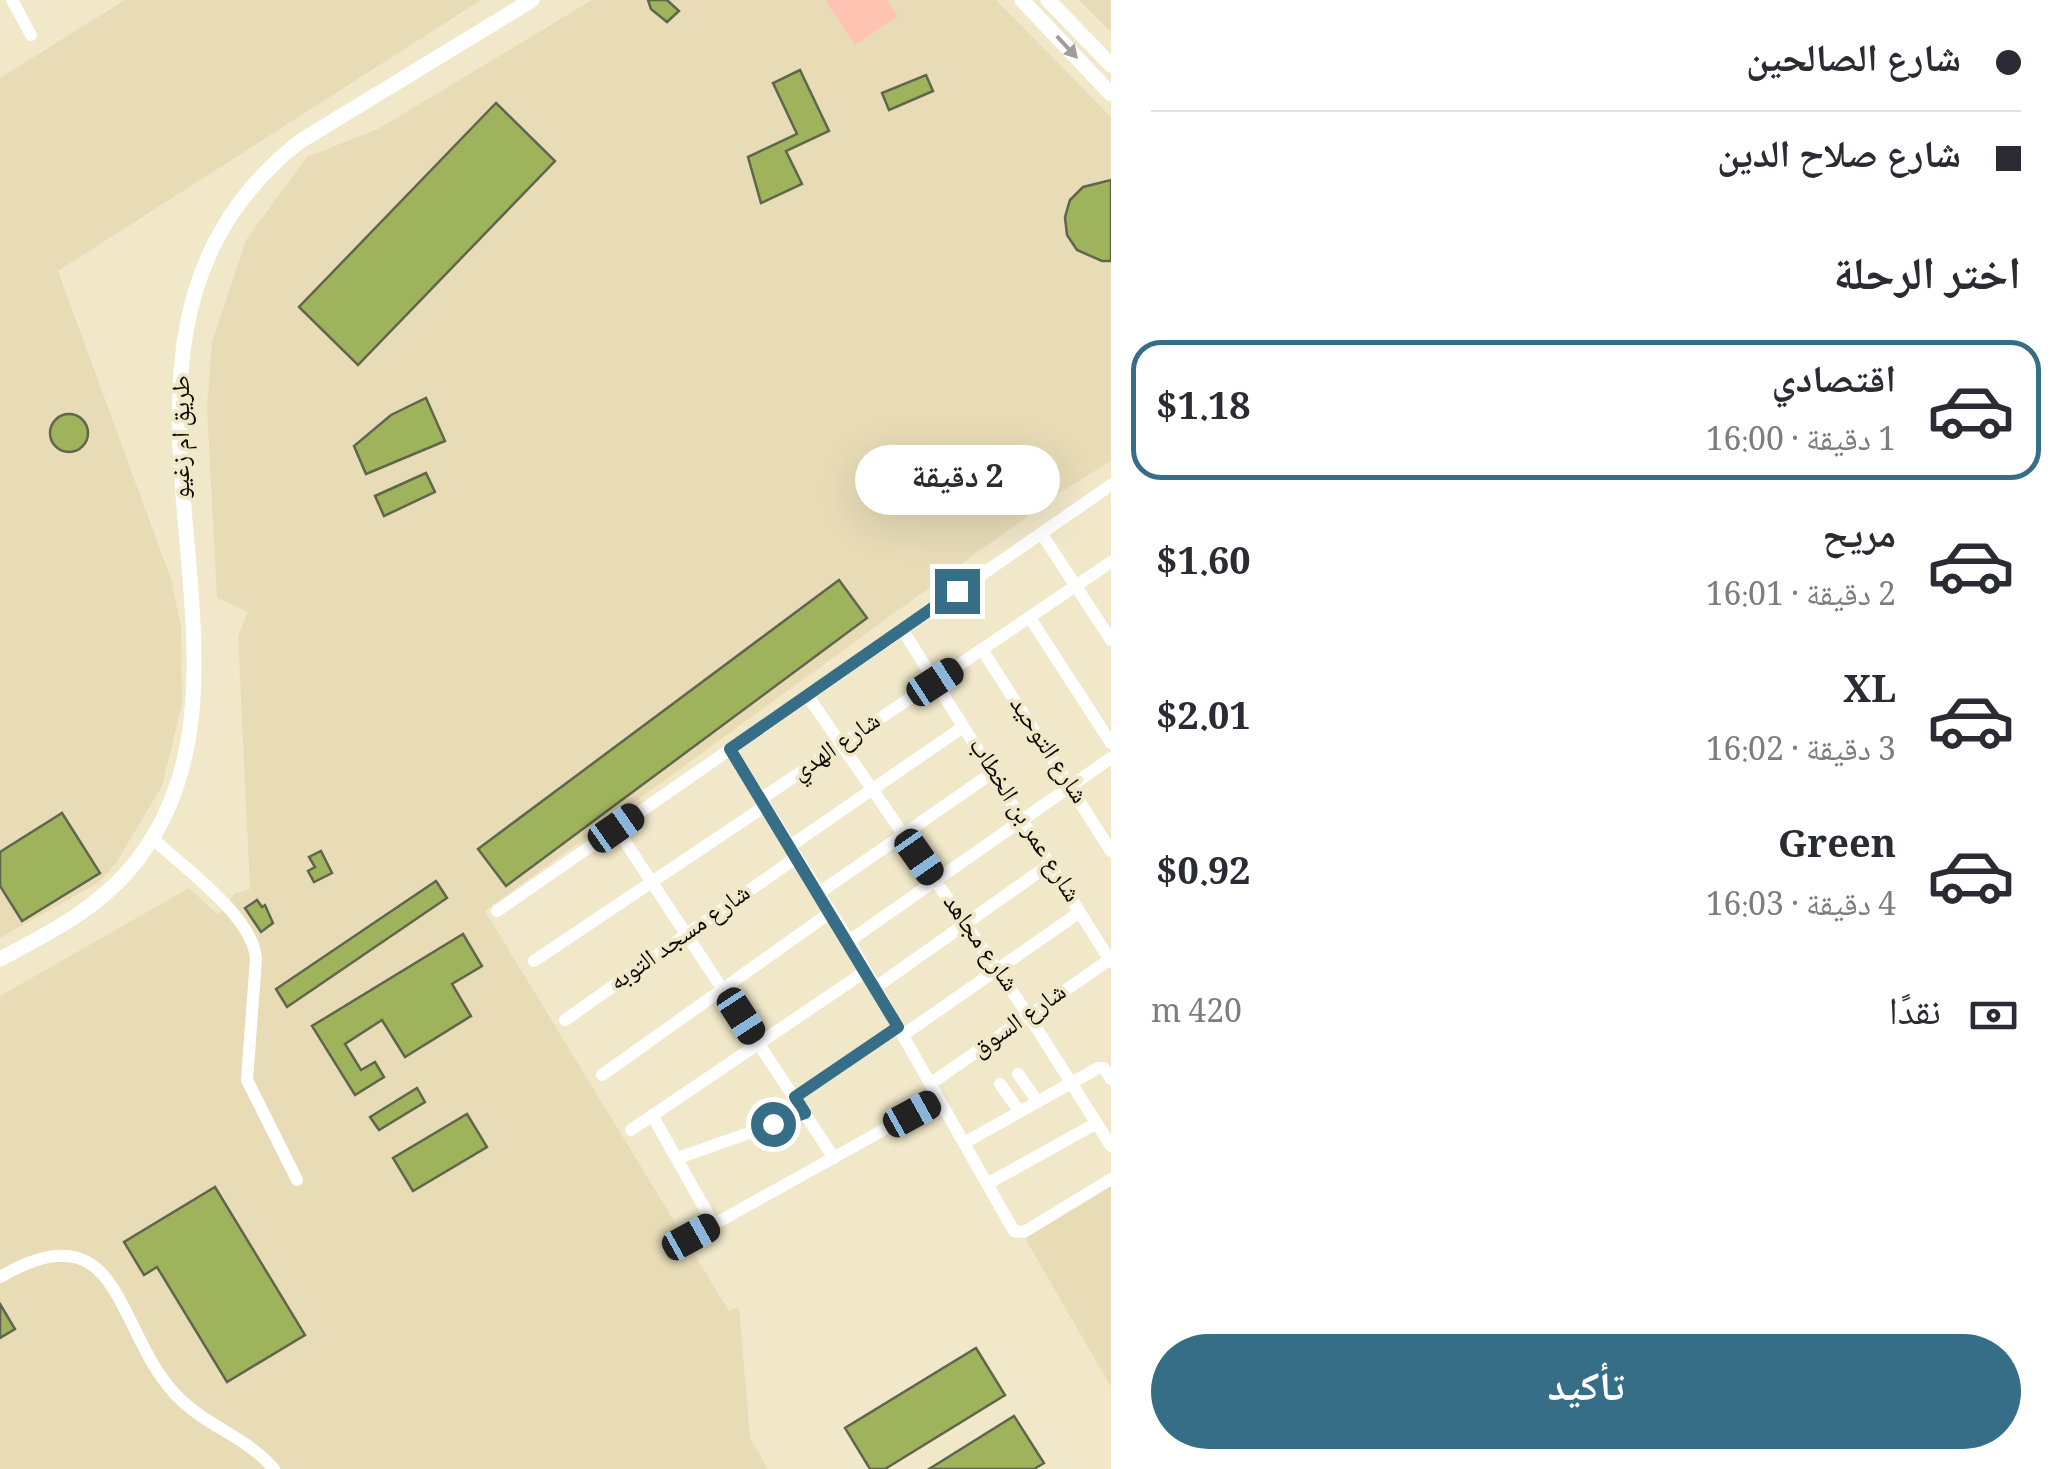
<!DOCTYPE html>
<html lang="ar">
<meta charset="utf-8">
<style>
:root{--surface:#fff;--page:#f7f7f7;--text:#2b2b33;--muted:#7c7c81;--line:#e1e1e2;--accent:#366d87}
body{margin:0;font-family:Georgia,"Noto Naskh Arabic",serif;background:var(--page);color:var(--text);direction:rtl;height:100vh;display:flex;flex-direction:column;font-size:38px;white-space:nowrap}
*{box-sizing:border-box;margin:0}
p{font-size:32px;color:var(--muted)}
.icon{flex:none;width:55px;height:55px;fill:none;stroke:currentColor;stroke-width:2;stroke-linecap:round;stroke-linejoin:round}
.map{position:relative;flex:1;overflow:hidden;direction:ltr}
.side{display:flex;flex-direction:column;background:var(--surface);width:950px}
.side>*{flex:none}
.banner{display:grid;align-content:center;height:220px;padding:0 40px;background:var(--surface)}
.end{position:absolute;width:45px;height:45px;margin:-22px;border:12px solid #366d87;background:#fff;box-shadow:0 0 0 5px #fff}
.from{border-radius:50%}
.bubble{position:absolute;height:70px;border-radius:35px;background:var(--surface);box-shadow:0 10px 40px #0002;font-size:32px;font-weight:700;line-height:70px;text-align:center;direction:rtl}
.car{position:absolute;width:30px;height:60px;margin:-30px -15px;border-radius:12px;box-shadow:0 0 8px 2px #0007;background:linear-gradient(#222 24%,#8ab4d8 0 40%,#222 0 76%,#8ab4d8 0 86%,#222 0)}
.banner b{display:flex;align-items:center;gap:35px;height:95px;font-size:38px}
.banner b+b{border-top:2px solid var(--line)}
.banner i{width:25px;height:25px;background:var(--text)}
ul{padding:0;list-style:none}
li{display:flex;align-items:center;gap:30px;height:140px;margin:0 20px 15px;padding:0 20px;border:5px solid transparent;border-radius:30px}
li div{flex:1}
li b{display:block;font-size:38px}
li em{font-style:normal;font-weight:700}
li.on{border-color:var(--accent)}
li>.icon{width:90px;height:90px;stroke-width:1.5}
h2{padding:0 40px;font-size:45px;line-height:120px}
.pay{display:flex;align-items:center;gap:25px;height:110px;padding:0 40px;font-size:38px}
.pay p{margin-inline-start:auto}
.cta{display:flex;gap:20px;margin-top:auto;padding:20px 40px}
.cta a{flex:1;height:115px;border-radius:60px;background:var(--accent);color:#fff;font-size:40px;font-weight:700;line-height:115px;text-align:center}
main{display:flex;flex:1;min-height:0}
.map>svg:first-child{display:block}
.built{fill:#e8dcb7}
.green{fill:#ffc3b2}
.building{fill:#9fb35d;stroke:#60664d;stroke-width:2.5}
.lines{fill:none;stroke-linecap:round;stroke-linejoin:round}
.minor{stroke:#fff;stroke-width:12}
.major{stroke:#fff;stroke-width:15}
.oneway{fill:#9f9d9a}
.route{stroke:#366d87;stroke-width:12}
.labels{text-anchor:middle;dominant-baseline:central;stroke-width:8;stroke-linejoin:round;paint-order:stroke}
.street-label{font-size:25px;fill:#0f0b03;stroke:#f1e8ca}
</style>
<main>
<section class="side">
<div class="banner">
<b><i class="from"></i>شارع الصالحين</b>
<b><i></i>شارع صلاح الدين</b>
</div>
<h2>اختر الرحلة</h2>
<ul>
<li class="on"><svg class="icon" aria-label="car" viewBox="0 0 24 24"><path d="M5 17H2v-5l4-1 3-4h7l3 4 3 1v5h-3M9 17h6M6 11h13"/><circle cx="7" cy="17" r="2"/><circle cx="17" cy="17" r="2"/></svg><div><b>اقتصادي</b><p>1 دقيقة · 16:00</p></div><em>$1.18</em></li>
<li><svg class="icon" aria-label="car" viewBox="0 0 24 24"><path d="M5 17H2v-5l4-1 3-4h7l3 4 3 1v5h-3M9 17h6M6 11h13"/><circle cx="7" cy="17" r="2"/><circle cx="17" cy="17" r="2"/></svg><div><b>مريح</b><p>2 دقيقة · 16:01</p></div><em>$1.60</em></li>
<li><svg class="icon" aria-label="car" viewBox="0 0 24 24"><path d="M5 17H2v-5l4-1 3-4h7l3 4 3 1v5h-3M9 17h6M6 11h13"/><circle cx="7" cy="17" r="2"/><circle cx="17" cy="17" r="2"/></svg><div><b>XL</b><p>3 دقيقة · 16:02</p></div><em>$2.01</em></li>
<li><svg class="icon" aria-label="car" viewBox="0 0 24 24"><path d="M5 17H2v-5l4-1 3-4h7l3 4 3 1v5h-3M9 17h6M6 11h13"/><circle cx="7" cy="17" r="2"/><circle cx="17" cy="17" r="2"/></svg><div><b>Green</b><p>4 دقيقة · 16:03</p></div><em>$0.92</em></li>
</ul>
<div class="pay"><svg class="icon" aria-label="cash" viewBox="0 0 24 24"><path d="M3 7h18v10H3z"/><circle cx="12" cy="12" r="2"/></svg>نقدًا<p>420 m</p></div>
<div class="cta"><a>تأكيد</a></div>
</section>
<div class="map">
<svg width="1111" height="1469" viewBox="0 0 1111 1469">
<rect width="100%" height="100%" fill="#f1e8ca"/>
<!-- built -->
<path class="built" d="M 125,0 L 481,0 L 58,271 L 171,579 L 181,627 L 182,705 L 162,786 L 116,863 L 98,883 L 0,938 L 0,78 Z
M 592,0 L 996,0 L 1111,117 L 1111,461 L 1058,494 L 485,911 L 729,1311 L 739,1307 L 750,1438 L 768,1469 L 0,1469 L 0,996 L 189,888 L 218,915 L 235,893 L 250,889 L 238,636 L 248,612 L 217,598 L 207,408 L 212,342 L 246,240 L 307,157 L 380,128 Z
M 1079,0 L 1111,0 L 1111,32 Z
M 1111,1185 L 1111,1387 L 1025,1238 Z"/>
<!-- green -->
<path class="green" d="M 825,0 L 887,0 L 898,16 L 855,45 Z"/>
<!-- building -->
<path class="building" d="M 648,0 L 667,0 L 679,11 L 667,22 L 651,9 Z
M 800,70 L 829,131 L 786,151 L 802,184 L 761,203 L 748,157 L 797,134 L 773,83 Z
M 926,75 L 933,91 L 889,110 L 882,93 Z
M 496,103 L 555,161 L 358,365 L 299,307 Z
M 1111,180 L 1111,261 L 1102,261 L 1077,250 L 1067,235 L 1065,217 L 1070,200 L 1083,187 Z
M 426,398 L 445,441 L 366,474 L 354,446 L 391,415 Z
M50 433a19 19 0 1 1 38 0a19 19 0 1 1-38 0Z
M985 489a19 19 0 1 1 38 0a19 19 0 1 1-38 0Z
M 426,473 L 435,492 L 384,516 L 375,496 Z
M 839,580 L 867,618 L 506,886 L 478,849 Z
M 62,813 L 100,873 L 22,921 L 0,886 L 0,852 Z
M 321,851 L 332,873 L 314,882 L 308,871 L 315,867 L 309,857 Z
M 436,881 L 447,898 L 287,1007 L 276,989 Z
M 257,900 L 262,907 L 265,905 L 273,923 L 261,932 L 245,908 Z
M 463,934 L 482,966 L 452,984 L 471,1016 L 405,1057 L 382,1020 L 345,1044 L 361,1070 L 375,1062 L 384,1077 L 355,1095 L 312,1026 Z
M 417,1088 L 425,1102 L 379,1130 L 370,1117 Z
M 467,1114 L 487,1147 L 413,1191 L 393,1158 Z
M 215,1187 L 305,1335 L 227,1382 L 157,1267 L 144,1275 L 124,1242 Z
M 0,1304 L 15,1329 L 0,1338 Z
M 976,1348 L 1005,1395 L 885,1469 L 870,1469 L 845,1428 Z
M 1014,1416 L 1044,1463 L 1034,1469 L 929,1469 Z"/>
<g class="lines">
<!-- minor -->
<path class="minor" d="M 12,0 L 31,35
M 1041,533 L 1111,640
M 1030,618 L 1111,743
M 902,629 L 1111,962
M 983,651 L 1111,851
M 807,695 L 1029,1016 L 1111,1146
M 730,749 L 849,941 L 1014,1231 L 1024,1232 L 1111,1179
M 761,799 L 1111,562
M 616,828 L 834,1158
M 152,838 C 182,866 254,917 256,959 L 247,1080 L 297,1180
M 790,846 L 963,727
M 819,893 L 992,773
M 497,911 L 1111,485
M 849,941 L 1111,758
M 534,961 L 765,806
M 876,987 L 1050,864
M 565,1020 L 797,857
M 903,1035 L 1080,912
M 1018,1074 L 1038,1102
M 602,1075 L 831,912
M 930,1084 L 1109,960
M 1000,1084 L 1020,1112
M 795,1097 L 898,1027
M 652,1115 L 714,1225
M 631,1130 L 866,971
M 964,1143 L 1098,1068 L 1104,1068 L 1111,1079
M 678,1158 L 805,1113
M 987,1184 L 1097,1123
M 691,1237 L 939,1099
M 0,1277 C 123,1206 114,1330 176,1395 C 205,1426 246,1436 274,1469"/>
<!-- major -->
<path class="major" d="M 1022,0 L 1111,94
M 1048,0 L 1111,65
M 0,959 C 47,934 94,911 130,869 C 301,668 46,343 299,142 L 532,0"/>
</g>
<!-- one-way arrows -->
<defs><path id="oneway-solid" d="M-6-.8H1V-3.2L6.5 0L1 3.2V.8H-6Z" transform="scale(2.5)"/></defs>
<use class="oneway" href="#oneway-solid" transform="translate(1067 47) rotate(47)"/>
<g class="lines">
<!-- route -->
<path class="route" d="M 773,1124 L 805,1113 L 795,1097 L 898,1027 L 730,749 L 957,591"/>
</g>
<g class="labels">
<!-- street labels -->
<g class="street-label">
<text transform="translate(183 437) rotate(-90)">طريق ام زغيو</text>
<text transform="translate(837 748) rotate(-34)">شارع الهدي</text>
<text transform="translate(1047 751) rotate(57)">شارع التوحيد</text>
<text transform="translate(1023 821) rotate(58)">شارع عمر بن الخطاب</text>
<text transform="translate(681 939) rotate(-35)">شارع مسجد التوبه</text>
<text transform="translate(979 944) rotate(55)">شارع مجاهد</text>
<text transform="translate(1020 1022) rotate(-35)">شارع السوق</text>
</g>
</g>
</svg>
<i class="end from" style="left:773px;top:1124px"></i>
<i class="end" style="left:957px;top:591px"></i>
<div class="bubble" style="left:855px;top:445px;width:205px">2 دقيقة</div>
<i class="car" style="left:935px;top:682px;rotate:57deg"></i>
<i class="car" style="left:616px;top:828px;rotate:55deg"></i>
<i class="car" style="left:919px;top:857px;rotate:145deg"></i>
<i class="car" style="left:741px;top:1016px;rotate:147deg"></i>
<i class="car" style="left:912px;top:1114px;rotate:61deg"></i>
<i class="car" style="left:691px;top:1237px;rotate:61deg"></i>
</div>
</main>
